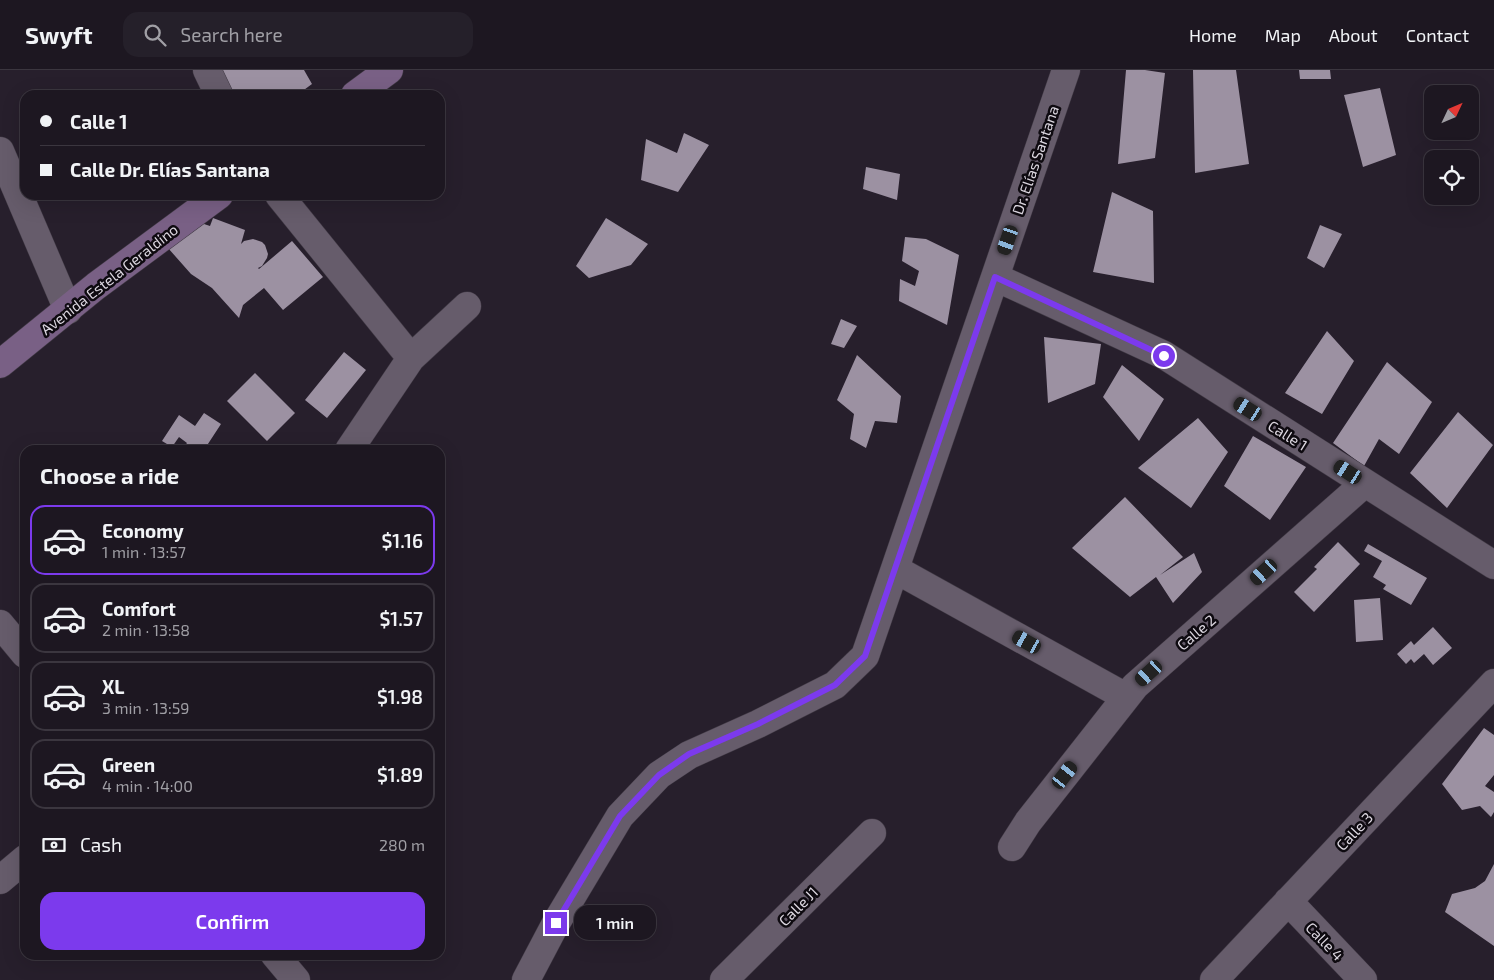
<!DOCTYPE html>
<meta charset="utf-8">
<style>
:root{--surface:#1d1721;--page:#25202a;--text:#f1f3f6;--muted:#a09fa5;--line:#3b363f;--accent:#7c3aed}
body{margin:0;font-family:"Exo 2",sans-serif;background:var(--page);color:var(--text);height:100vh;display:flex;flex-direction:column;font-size:19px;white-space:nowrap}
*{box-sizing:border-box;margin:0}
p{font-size:16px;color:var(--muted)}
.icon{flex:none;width:28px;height:28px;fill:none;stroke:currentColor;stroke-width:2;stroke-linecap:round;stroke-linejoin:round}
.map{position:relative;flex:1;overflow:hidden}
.sheet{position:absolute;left:20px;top:375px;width:425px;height:515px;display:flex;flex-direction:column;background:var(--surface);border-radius:15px;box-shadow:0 5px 20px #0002,0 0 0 1px var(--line)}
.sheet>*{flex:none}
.hud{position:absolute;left:20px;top:20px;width:425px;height:110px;border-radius:15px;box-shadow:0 5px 20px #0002,0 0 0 1px var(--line);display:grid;align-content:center;height:110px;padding:0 20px;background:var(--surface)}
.needle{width:32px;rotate:46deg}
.fabs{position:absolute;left:1424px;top:15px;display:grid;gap:10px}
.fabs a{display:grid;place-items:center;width:55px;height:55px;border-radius:10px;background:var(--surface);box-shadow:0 5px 20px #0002,0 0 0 1px var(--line);font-size:25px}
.end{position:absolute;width:22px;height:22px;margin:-11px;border:6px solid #7c3aed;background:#fff;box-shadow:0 0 0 2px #fff}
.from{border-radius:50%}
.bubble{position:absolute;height:35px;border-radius:15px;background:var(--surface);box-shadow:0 5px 20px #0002,0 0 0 1px var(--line);font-size:16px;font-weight:600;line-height:35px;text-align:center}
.car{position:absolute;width:15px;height:30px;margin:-15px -8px;border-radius:6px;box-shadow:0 0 4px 1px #0007;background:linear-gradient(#222 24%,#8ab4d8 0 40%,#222 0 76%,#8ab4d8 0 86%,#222 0)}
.hud b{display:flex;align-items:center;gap:18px;height:48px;font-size:19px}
.hud b+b{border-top:1px solid var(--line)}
.hud i{width:12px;height:12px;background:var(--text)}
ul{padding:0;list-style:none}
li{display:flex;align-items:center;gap:15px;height:70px;margin:0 10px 8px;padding:0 10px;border:2px solid var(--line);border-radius:15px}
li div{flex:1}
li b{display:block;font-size:19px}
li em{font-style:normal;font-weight:600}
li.active{border-color:var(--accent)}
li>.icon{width:45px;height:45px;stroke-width:1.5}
h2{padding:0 20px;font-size:22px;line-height:60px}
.pay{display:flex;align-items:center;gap:12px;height:55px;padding:0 20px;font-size:19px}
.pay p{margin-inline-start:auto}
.button{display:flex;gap:10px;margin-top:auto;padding:10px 20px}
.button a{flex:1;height:58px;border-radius:15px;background:var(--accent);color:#fff;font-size:20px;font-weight:600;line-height:58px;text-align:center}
header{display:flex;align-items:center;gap:30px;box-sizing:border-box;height:70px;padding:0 25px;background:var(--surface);border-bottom:1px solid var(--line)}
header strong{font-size:24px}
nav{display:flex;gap:28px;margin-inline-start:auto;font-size:18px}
.search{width:350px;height:45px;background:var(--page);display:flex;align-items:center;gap:12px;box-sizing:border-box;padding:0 18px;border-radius:15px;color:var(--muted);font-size:19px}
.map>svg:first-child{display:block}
.building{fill:#9c91a2}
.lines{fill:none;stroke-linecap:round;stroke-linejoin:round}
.street-casing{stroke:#413a45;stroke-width:29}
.secondary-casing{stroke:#413a45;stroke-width:29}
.street{stroke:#665c6b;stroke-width:28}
.secondary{stroke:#796085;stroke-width:28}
.route{stroke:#7c3aed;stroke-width:6}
.labels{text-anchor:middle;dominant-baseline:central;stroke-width:5;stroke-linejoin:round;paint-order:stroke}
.street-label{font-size:15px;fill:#dbd6df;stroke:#0e0a10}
</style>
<header>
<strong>Swyft</strong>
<div class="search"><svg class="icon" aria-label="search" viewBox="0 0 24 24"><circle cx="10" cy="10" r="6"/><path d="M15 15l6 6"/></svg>Search here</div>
<nav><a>Home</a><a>Map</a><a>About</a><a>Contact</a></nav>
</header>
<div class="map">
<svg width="1494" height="910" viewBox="0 0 1494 910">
<rect width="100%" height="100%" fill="#271f2c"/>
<!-- building -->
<path class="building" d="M 218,0 L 304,0 L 312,14 L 297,25 L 230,25 Z
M 1126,0 L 1145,0 L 1165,3 L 1155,88 L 1118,94 Z
M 1193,0 L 1236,0 L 1249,94 L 1195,103 Z
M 1299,0 L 1330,0 L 1331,9 L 1300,9 Z
M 1380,18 L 1396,85 L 1363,97 L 1344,25 Z
M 684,63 L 709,75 L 678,122 L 641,110 L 646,69 L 677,83 Z
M 866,97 L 900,104 L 897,130 L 863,119 Z
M 1112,122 L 1153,141 L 1154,213 L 1093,202 Z
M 213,148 L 245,160 L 241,174 L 244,171 L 253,169 L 262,172 L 265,175 L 268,184 L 267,188 L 262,196 L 258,198 L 259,199 L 292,171 L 323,207 L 283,240 L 264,218 L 243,235 L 239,248 L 212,218 L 191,204 L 168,178 L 192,150 L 210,156 Z
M 606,148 L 648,174 L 631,195 L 589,208 L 576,196 Z
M 1320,155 L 1342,164 L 1324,198 L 1307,188 Z
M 905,167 L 926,169 L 959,185 L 947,255 L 899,231 L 900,209 L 915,216 L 919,201 L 902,191 Z
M 841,249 L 857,256 L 844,278 L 831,274 Z
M 1327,261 L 1354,291 L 1322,344 L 1285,323 Z
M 1044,267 L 1101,274 L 1095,314 L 1048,333 Z
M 344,282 L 366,300 L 327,348 L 305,330 Z
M 857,285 L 901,326 L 897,353 L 875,351 L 866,378 L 850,369 L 854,344 L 837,330 Z
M 1387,292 L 1432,332 L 1399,384 L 1379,369 L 1364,396 L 1333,373 Z
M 1122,295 L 1164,329 L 1139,371 L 1103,327 Z
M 255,303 L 295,343 L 267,371 L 227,331 Z
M 1458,342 L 1493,375 L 1447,438 L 1410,403 Z
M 204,343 L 221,354 L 204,380 L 182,380 L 187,373 L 179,367 L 172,377 L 162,371 L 179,345 L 195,356 Z
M 1198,348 L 1228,382 L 1191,438 L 1138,398 Z
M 1253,366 L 1306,397 L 1270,450 L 1224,416 Z
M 1125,427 L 1183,487 L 1160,505 L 1194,483 L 1202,502 L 1173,533 L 1156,507 L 1130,527 L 1072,478 Z
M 1338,472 L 1360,494 L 1314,542 L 1294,522 L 1317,499 L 1314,497 Z
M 1368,474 L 1427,508 L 1411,535 L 1383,519 L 1386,515 L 1373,507 L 1382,491 L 1364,481 Z
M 1380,528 L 1383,570 L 1356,572 L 1354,530 Z
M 1433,557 L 1452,578 L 1433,595 L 1424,584 L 1414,593 L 1411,589 L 1406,594 L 1397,584 L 1411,571 L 1414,575 Z
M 1484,658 L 1494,665 L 1494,705 L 1485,716 L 1494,722 L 1494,742 L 1491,747 L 1480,736 L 1462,740 L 1442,714 Z
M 1494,794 L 1494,876 L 1445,842 L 1452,824 L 1475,818 L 1485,811 Z"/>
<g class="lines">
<!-- street casing -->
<g class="street-casing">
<path id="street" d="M 207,0 L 219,25
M 0,81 L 68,240
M 279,125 L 411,288
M 995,207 L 1164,285 L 1494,495
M 349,380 L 411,288 L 467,236
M 895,499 L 1126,627
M 0,554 L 25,584
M 1012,777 L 1028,752 L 1135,616 L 1365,413
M 0,810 L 25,789
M 1288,831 L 1363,910
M 275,885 L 296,910
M 526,910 L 556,853 L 620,746 L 659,705 L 689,685 L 758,654 L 835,615 L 865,586 L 1066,0
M 724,910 L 872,763
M 1214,910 L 1494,613"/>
</g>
<!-- secondary casing -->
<g class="secondary-casing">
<path id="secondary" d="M 355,25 L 389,0
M 0,294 L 96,216 L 219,125"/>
</g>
<!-- street -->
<use href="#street" class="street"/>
<!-- secondary -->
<use href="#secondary" class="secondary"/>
</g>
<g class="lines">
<!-- route -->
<path class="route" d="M 556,853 L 620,746 L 659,705 L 689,684 L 758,654 L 835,615 L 865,586 L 995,207 L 1164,286"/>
</g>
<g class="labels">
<!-- street labels -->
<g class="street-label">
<text transform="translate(1035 90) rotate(-71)">Dr. Elías Santana</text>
<text transform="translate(109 209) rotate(-38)">Avenida Estela Geraldino</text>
<text transform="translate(1288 365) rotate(32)">Calle 1</text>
<text transform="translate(1196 562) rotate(-41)">Calle 2</text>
<text transform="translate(1354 761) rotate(-47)">Calle 3</text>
<text transform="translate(798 836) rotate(-45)">Calle J1</text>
<text transform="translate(1325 871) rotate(46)">Calle 4</text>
</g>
</g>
</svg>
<div class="fabs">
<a><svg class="needle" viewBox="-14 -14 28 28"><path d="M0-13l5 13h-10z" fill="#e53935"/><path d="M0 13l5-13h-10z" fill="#a09fa5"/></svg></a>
<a><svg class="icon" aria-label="locate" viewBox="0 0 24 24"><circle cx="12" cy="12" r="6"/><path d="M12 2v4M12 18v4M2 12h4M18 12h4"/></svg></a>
</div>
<i class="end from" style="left:1164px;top:286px"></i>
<i class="end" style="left:556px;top:853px"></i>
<div class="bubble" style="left:574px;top:835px;width:82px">1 min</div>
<i class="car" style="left:1008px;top:170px;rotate:199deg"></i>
<i class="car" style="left:1248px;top:339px;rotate:302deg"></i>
<i class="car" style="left:1348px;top:402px;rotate:302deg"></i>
<i class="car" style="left:1264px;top:502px;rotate:228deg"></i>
<i class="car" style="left:1027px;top:572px;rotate:299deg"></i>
<i class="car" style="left:1149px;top:603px;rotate:228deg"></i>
<i class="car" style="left:1065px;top:705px;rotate:38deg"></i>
<div class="hud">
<b><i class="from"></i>Calle 1</b>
<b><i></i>Calle Dr. Elías Santana</b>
</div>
<section class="sheet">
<h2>Choose a ride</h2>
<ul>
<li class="active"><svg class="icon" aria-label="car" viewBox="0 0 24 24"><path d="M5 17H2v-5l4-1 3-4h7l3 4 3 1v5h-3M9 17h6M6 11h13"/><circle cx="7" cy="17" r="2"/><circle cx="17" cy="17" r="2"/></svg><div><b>Economy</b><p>1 min · 13:57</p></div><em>$1.16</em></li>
<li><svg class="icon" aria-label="car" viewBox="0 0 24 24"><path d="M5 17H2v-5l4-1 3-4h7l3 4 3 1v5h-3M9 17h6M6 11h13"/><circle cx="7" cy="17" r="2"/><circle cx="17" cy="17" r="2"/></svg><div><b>Comfort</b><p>2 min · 13:58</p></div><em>$1.57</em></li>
<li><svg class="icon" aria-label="car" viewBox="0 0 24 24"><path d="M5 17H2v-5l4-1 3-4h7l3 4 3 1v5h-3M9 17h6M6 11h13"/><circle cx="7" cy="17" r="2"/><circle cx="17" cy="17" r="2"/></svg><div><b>XL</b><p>3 min · 13:59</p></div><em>$1.98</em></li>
<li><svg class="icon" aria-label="car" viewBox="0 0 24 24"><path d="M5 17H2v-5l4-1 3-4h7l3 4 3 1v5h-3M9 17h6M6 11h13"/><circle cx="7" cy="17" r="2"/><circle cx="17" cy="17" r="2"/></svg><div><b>Green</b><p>4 min · 14:00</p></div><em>$1.89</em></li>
</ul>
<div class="pay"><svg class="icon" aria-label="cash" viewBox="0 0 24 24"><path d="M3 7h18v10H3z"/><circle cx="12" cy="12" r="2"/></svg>Cash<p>280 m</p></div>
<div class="button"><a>Confirm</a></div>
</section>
</div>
